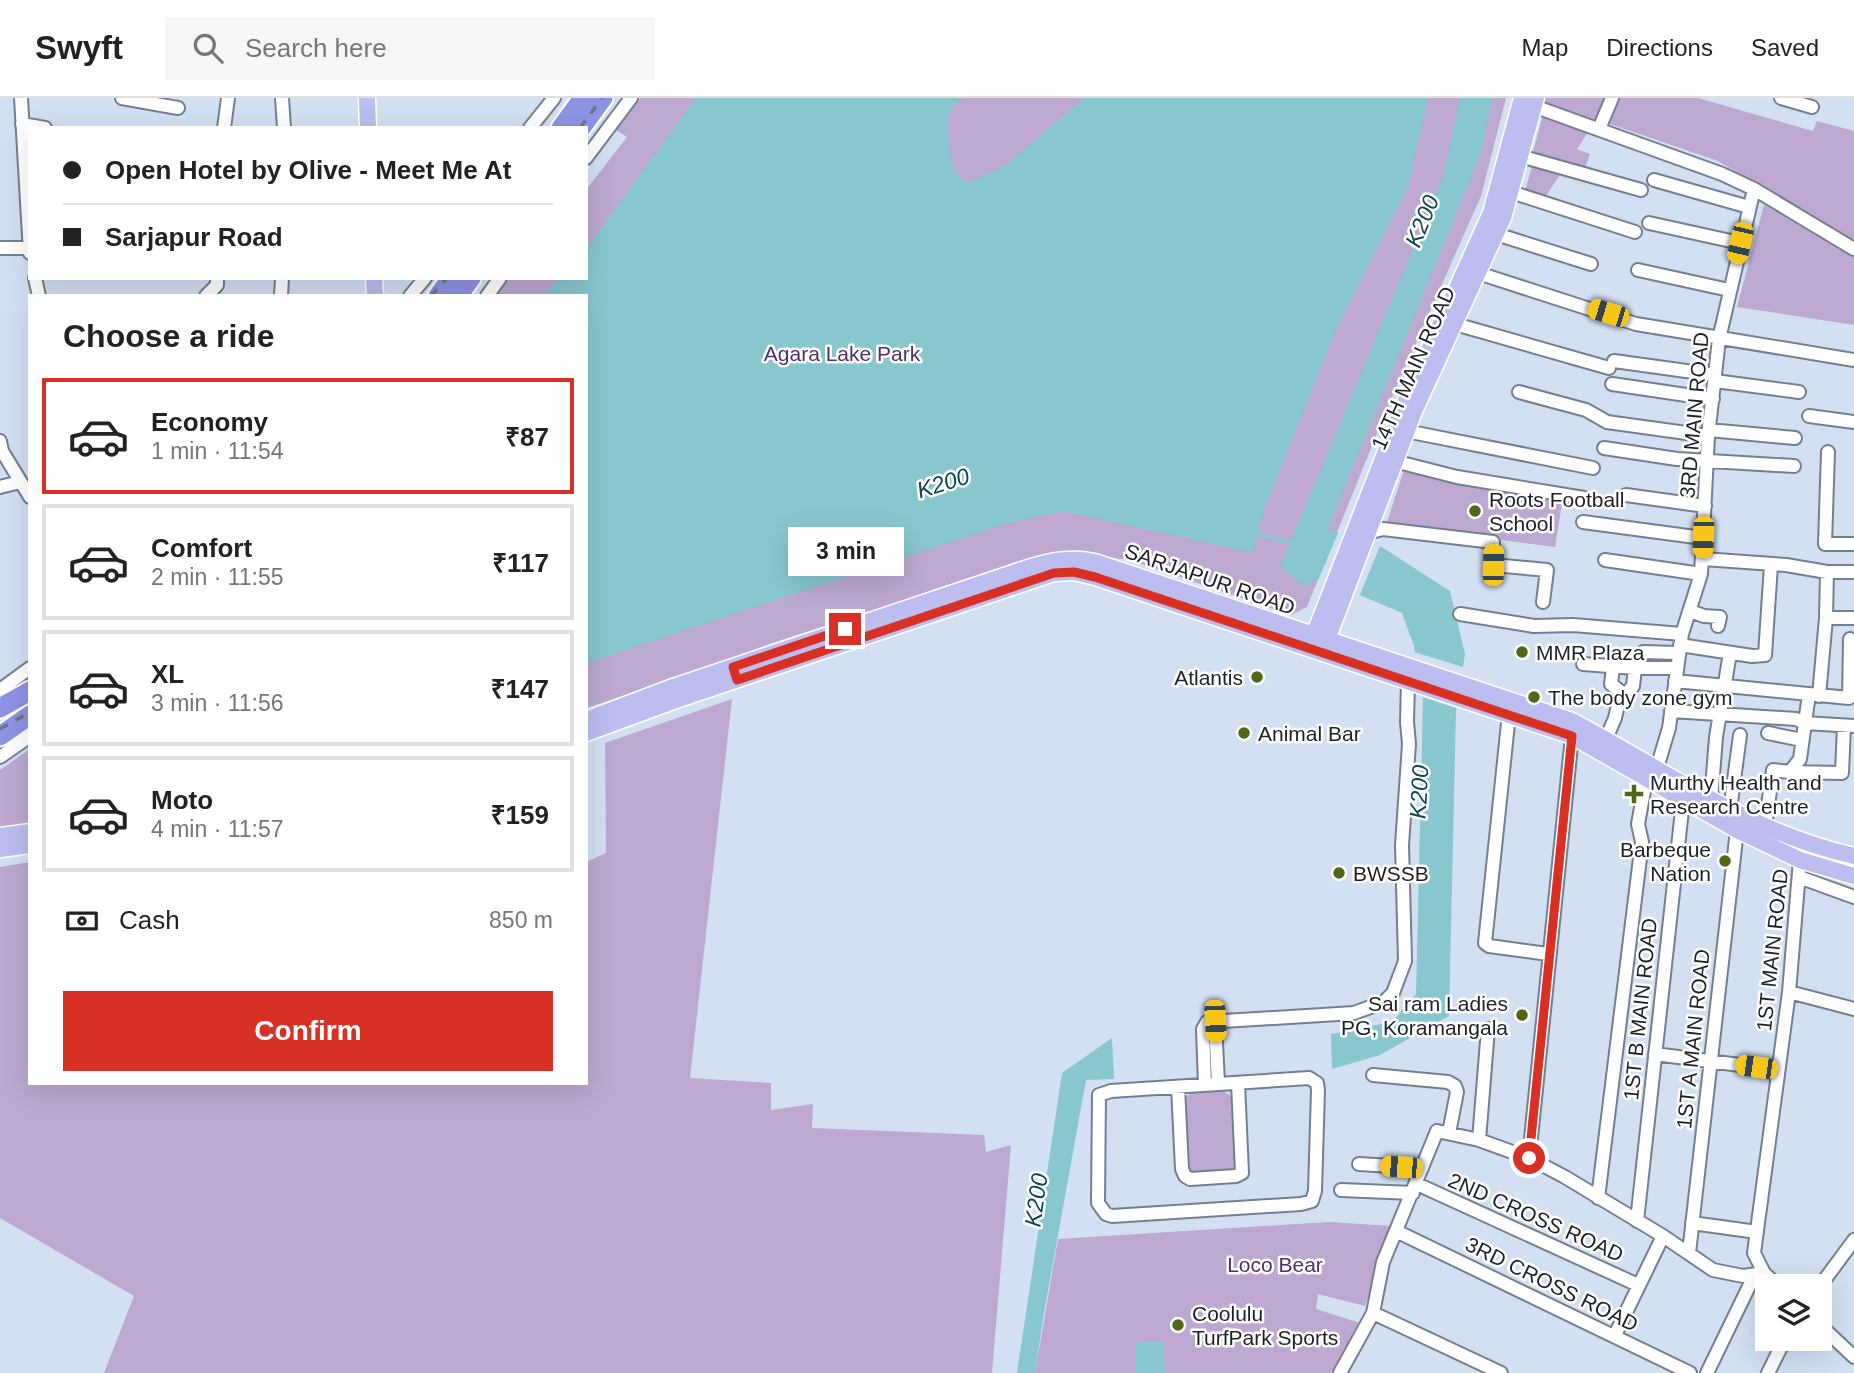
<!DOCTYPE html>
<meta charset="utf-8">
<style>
:root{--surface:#fff;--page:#f6f6f6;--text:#222;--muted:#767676;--line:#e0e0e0;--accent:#d93025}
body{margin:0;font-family:Helvetica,sans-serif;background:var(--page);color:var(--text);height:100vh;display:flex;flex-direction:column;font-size:26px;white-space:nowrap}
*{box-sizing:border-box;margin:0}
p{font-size:23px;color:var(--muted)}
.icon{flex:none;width:38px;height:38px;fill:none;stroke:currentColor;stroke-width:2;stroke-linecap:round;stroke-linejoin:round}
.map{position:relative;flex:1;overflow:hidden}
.drawer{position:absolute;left:28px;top:196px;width:560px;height:791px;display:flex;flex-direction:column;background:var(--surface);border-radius:0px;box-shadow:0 7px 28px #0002}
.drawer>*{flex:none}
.top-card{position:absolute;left:28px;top:28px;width:560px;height:154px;border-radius:0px;box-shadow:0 7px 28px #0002;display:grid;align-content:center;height:154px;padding:0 35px;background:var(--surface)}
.fabs{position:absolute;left:1755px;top:1176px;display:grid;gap:14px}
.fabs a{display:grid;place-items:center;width:77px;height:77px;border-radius:0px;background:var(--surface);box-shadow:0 7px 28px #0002;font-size:35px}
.end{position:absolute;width:32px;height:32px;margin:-16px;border:9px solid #d93025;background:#fff;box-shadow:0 0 0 4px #fff}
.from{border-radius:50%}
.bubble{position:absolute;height:49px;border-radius:0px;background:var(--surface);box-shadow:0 7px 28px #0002;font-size:23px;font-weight:700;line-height:49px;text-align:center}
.car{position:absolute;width:21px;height:42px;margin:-21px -10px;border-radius:9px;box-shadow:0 0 5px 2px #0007;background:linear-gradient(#f5c518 24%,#345 0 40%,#f5c518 0 76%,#345 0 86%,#f5c518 0)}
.top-card b{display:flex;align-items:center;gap:24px;height:66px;font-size:26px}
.top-card b+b{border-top:2px solid var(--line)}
.top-card i{width:18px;height:18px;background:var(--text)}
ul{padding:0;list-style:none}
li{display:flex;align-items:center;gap:21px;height:116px;margin:0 14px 10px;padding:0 21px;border:4px solid var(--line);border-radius:0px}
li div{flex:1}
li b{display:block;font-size:26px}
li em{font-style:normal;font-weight:700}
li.active{border-color:var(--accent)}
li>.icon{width:63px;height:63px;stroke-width:1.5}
h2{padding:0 35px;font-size:32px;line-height:84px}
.pay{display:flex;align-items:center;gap:18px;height:77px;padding:0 35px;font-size:26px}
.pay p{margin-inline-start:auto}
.primary-button{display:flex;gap:14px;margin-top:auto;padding:14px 35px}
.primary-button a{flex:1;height:80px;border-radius:0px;background:var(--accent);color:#fff;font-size:28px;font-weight:700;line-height:80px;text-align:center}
header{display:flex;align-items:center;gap:42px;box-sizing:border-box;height:98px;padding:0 35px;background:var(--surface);border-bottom:2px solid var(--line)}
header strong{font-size:33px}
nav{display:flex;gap:38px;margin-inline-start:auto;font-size:24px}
.search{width:490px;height:63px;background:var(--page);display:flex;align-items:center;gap:18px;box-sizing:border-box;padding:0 24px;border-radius:0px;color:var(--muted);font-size:26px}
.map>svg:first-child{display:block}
.green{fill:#bca8d1}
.water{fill:#87c7cd}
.pier{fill:#d2e0f2}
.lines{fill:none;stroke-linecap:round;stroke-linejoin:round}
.stream{stroke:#87c7cd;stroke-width:3.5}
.minor-casing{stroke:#748090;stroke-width:16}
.major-casing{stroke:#fff;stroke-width:19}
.highway-casing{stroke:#fff;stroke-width:23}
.minor{stroke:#fff;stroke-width:12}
.major{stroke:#bbbeef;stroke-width:16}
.highway{stroke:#8e93e4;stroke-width:19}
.rail{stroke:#6d7681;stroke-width:3.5;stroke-dasharray:9 9;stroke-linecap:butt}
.route{stroke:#d93025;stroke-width:9}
.poi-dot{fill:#4f6716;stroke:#fff;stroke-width:2.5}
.labels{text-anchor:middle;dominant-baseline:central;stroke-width:5;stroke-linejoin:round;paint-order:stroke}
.park-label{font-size:21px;fill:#4e3169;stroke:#fff}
.street-label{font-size:21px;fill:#1c2127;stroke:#fff}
.poi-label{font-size:21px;fill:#1c2127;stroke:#fff;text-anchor:start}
.water-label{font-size:23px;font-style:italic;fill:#0d484d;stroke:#fff}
</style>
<header>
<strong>Swyft</strong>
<div class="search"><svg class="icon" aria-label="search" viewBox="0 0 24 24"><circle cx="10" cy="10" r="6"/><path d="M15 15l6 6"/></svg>Search here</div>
<nav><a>Map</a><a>Directions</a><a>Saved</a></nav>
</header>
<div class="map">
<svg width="1854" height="1275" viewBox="0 0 1854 1275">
<rect width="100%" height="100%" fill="#d2e0f2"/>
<!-- green -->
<path class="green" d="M 640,0 L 1506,0 L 1481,98 L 1388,308 L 1307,509 L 1291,517 L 1130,462 L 1066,454 L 1046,457 L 772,545 L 663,585 L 586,610 L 586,198 L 490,198 L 503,180 L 586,180 L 586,92 L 627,39 L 616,32 Z
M 1542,0 L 1608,0 L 1596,23 L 1541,5 Z
M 1619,0 L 1698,0 L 1813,33 L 1817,23 L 1854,33 L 1854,143 L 1718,63 L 1610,26 Z
M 1544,14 L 1589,33 L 1577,51 L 1590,56 L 1585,70 L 1532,57 Z
M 1533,65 L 1562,74 L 1545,99 L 1525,93 Z
M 1764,107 L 1854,158 L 1854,227 L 1737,209 Z
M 1404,372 L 1563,399 L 1555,449 L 1386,427 Z
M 732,601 L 690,980 L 771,985 L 771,1012 L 813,1006 L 812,1030 L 984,1037 L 986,1054 L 1011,1047 L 992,1275 L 104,1275 L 134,1198 L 0,1120 L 0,769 L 30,764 L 30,985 L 586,985 L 586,764 L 606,755 L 605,645 Z
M 30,651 L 30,728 L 0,733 L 0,672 Z
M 1222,993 L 1237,1001 L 1239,1071 L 1187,1074 L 1183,1001 L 1193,994 Z
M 1329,1124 L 1391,1128 L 1365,1208 L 1318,1196 L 1316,1211 L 1360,1225 L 1331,1275 L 1035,1275 L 1058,1141 Z"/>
<!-- water -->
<path class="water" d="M 696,0 L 962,0 L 954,7 L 947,23 L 951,60 L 957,77 L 968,85 L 1006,67 L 1084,0 L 1428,0 L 1408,89 L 1337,229 L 1264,412 L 1253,455 L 1063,413 L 1005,426 L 586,565 L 586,198 L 545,198 C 553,180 569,180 586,180 L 586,151 Z
M 1460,0 L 1492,0 L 1481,55 L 1328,430 L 1338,435 L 1319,480 L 1304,488 L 1280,469 L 1443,79 Z
M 1380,448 L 1450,493 L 1465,556 L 1456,612 L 1449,918 L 1380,957 L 1332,971 L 1331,936 L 1392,924 L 1416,896 L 1423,601 L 1414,548 L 1402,515 L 1360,497 Z
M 1112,940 L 1114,981 L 1086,982 L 1044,1215 L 1035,1275 L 1017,1275 L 1062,975 Z
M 1163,1243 L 1165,1275 L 1136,1275 L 1135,1245 Z"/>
<!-- pier -->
<path class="pier" d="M 1411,553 L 1466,570 L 1459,611 L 1419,598 Z"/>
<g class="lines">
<!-- stream -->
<path class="stream" d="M 1255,435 L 1291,445"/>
<!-- minor casing -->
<g class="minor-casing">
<path id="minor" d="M 21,0 L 30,155
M 122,0 L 178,10
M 282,0 L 284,30
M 1781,0 L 1812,9
M 1528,6 L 1722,76 L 1754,91 L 1854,151
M 22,26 L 45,30
M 224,30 L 228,0
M 530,30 L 554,0
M 1599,31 L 1612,0
M 1520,58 L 1641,92
M 586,60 L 631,0
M 1654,82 L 1749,109
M 1511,94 L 1635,134
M 1649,125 L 1740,145
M 1496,136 L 1591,166
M 0,150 L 30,150
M 1638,172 L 1729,192
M 1478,175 L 1636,226 L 1854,262
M 35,180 L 39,198
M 206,198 L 217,187 L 217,180
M 281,198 L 282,180
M 410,198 L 425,180
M 487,198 L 500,180
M 1455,226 L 1609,270
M 1614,263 L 1715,277
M 1715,283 L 1799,294
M 1612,286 L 1713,301
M 1519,294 L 1586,312 L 1607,324 L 1708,338
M 1809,318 L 1854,324
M 1709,332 L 1795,340
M 1406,333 L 1593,370
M 0,343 L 2,353 L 30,399
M 1604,350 L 1677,361 L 1794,368
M 1828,354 L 1825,446 L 1854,446
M 1394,363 L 1457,379 L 1584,400
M 0,389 L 20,384
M 1626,397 L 1705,408
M 1583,424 L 1703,440
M 1367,435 L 1383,431 L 1493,444 L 1493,467 L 1547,472 L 1543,504
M 1703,461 L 1786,467 L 1827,474 L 1854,474
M 1605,462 L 1701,476
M 1690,513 L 1704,518 L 1720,519 L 1718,528
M 1460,516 L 1534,528 L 1573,527 L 1682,536
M 1826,520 L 1854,520
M 1680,547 L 1752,558 L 1765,557 L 1771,467
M 1643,554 L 1678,555
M 1583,566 L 1635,570
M 1613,569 L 1611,586 L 1621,594
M 1675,583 L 1849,600 L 1850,541
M 0,592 L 30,570
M 1819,598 L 1826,520 L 1827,474
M 1671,613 L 1796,621 L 1805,625 L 1854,628
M 1509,616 L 1485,845 L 1489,848 L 1548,856
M 1768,635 L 1802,642
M 1606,641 L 1615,620 L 1621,594 L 1627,595 L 1633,588 L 1635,570 L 1676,570
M 0,659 L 30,638
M 1657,670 L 1669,630 L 1682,536 L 1701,476 L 1708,338 L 1719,241 L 1754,91
M 1790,674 L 1842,675 L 1844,628
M 1711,702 L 1716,639 L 1730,555
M 1730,712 L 1740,637
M 1765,728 L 1773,672 L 1790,674 L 1800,661 L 1809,596
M 1799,779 L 1854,799
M 1789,894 L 1854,911
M 1215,923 L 1218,986
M 1655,956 L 1778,972
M 1373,977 L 1448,984 L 1455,988 L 1457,994 L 1449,1035
M 1309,980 L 1317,985 L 1318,992 L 1315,1093 L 1312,1103 L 1301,1106 L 1112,1118 L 1106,1116 L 1098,1105 L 1099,997 L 1111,993 Z
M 1205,987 L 1203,931 L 1207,924 L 1354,915 L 1384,904 L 1393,895 L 1405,863 L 1402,747 L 1409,646 L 1407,624 L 1408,583
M 1178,989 L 1182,1071 L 1185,1078 L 1190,1081 L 1236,1078 L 1242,1075 L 1238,985
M 1479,1042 L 1488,931
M 1529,1060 L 1572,638
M 1359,1066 L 1422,1070
M 1417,1086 L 1638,1187
M 1341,1092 L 1413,1095
M 1598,1100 L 1642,744 L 1638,726 L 1646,682
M 1637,1123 L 1683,703
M 1692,1125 L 1757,1134
M 1396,1133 L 1690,1275
M 1689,1155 L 1737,732
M 1778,1188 L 1764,1175 L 1754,1155 L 1789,894 L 1800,762
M 1820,1188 L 1854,1142
M 1373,1215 L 1501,1275
M 1820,1227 L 1854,1259
M 1615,1237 L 1663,1138
M 1340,1275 L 1373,1215 L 1383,1164 L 1437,1033 L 1479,1042 L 1529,1060 L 1565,1079 L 1663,1138 L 1713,1172 L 1743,1178 L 1764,1175
M 1707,1275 L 1755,1176
M 1768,1275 L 1785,1241"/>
</g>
<!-- major casing -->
<g class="major-casing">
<path id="major" d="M 367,0 L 368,30
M 374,180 L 375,198
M 1311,545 L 1404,307 L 1491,115 L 1522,0
M 1323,552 L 1415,311 L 1503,120 L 1536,0
M 586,622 L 673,589 L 1028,470 C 1051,463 1070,459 1095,464 L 1572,623 C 1666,673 1748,734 1854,758
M 586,635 L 676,602 L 1054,475 L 1074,474 L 1095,479 L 1572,638 L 1737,732 L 1800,762 L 1854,778
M 0,738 L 30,734
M 0,751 L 30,747"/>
</g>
<!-- highway casing -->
<g class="highway-casing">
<path id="highway" d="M 561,30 L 583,0
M 581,30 L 603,0
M 438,198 L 451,180
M 458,198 L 471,180
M 0,610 L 30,593
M 0,638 L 30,617"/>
</g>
<!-- minor -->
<use href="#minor" class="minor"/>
<!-- major -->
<use href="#major" class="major"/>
<!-- highway -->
<use href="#highway" class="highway"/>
<!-- rail -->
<path class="rail" d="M 580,30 L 602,0
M 431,198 L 447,180
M 0,631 L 30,614"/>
</g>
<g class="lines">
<!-- route -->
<path class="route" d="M 845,531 L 733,569 L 737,582 L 1054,475 L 1074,474 L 1095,479 L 1572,638 L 1529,1060"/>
</g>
<!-- markers -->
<g class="poi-dot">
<circle cx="1475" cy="413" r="7"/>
<circle cx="1522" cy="554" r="7"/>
<circle cx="1257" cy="579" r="7"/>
<circle cx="1534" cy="599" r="7"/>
<circle cx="1244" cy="635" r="7"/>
<path d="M1630.5 685.5h7v7h7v7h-7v7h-7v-7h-7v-7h7z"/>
<circle cx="1725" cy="763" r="7"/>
<circle cx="1339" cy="775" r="7"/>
<circle cx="1522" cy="917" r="7"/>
<circle cx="1178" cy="1227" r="7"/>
</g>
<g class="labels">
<!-- park labels -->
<g class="park-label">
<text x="842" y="255">Agara Lake Park</text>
<text x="1275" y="1166">Loco Bear</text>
</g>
<!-- street labels -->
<g class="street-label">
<text transform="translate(1413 270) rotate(-66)">14TH MAIN ROAD</text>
<text transform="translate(1694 317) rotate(-85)">3RD MAIN ROAD</text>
<text transform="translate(1210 481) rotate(19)">SARJAPUR ROAD</text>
<text transform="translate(1772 852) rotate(-84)">1ST MAIN ROAD</text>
<text transform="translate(1640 911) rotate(-84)">1ST B MAIN ROAD</text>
<text transform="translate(1693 941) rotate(-84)">1ST A MAIN ROAD</text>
<text transform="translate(1536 1119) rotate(24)">2ND CROSS ROAD</text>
<text transform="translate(1552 1186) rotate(26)">3RD CROSS ROAD</text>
</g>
<!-- poi labels -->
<g class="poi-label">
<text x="1489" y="401">Roots Football<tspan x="1489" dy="24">School</tspan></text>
<text x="1536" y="554">MMR Plaza</text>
<text x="1243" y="579" text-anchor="end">Atlantis</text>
<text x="1548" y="599">The body zone gym</text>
<text x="1258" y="635">Animal Bar</text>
<text x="1650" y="684">Murthy Health and<tspan x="1650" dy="24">Research Centre</tspan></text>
<text x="1711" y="751" text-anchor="end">Barbeque<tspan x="1711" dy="24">Nation</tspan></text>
<text x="1353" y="775">BWSSB</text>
<text x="1508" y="905" text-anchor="end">Sai ram Ladies<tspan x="1508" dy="24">PG, Koramangala</tspan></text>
<text x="1192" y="1215">Coolulu<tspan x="1192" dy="24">TurfPark Sports</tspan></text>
</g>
<!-- water labels -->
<g class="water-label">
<text transform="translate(1422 123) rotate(-68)">K200</text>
<text transform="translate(943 385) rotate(-17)">K200</text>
<text transform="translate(1419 694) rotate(-87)">K200</text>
<text transform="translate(1036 1102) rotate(-82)">K200</text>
</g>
</g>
</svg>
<div class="fabs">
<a><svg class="icon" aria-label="layers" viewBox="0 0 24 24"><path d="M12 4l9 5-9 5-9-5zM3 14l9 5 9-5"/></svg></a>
</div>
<i class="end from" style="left:1529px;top:1060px"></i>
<i class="end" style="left:845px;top:531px"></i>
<div class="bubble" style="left:788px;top:429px;width:116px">3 min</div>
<i class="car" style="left:1740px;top:145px;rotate:193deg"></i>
<i class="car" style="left:1608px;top:215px;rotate:287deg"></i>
<i class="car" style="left:1703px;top:439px;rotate:182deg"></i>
<i class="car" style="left:1493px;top:467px;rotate:1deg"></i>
<i class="car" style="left:1215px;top:923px;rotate:177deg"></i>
<i class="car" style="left:1756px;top:969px;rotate:278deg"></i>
<i class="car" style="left:1401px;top:1069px;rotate:274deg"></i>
<div class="top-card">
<b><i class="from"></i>Open Hotel by Olive - Meet Me At</b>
<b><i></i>Sarjapur Road</b>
</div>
<section class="drawer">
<h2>Choose a ride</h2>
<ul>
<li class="active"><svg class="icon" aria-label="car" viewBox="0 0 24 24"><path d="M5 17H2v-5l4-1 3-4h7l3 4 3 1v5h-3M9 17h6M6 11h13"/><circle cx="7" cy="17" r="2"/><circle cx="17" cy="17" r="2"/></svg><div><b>Economy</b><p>1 min · 11:54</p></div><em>₹87</em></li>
<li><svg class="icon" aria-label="car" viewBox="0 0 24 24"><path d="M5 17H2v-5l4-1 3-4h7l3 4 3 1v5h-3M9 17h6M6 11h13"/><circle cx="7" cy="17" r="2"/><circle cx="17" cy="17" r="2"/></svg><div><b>Comfort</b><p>2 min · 11:55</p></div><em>₹117</em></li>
<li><svg class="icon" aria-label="car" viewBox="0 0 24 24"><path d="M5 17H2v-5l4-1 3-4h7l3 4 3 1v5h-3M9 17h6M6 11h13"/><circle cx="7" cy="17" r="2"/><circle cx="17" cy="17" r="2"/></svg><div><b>XL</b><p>3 min · 11:56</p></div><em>₹147</em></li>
<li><svg class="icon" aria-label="car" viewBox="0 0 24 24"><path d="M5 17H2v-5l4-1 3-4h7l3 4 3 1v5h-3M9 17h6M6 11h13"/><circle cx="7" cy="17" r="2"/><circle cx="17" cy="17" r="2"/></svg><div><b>Moto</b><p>4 min · 11:57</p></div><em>₹159</em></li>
</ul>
<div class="pay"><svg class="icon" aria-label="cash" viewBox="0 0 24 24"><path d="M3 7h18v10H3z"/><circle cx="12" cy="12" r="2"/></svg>Cash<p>850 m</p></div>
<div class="primary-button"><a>Confirm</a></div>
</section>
</div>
